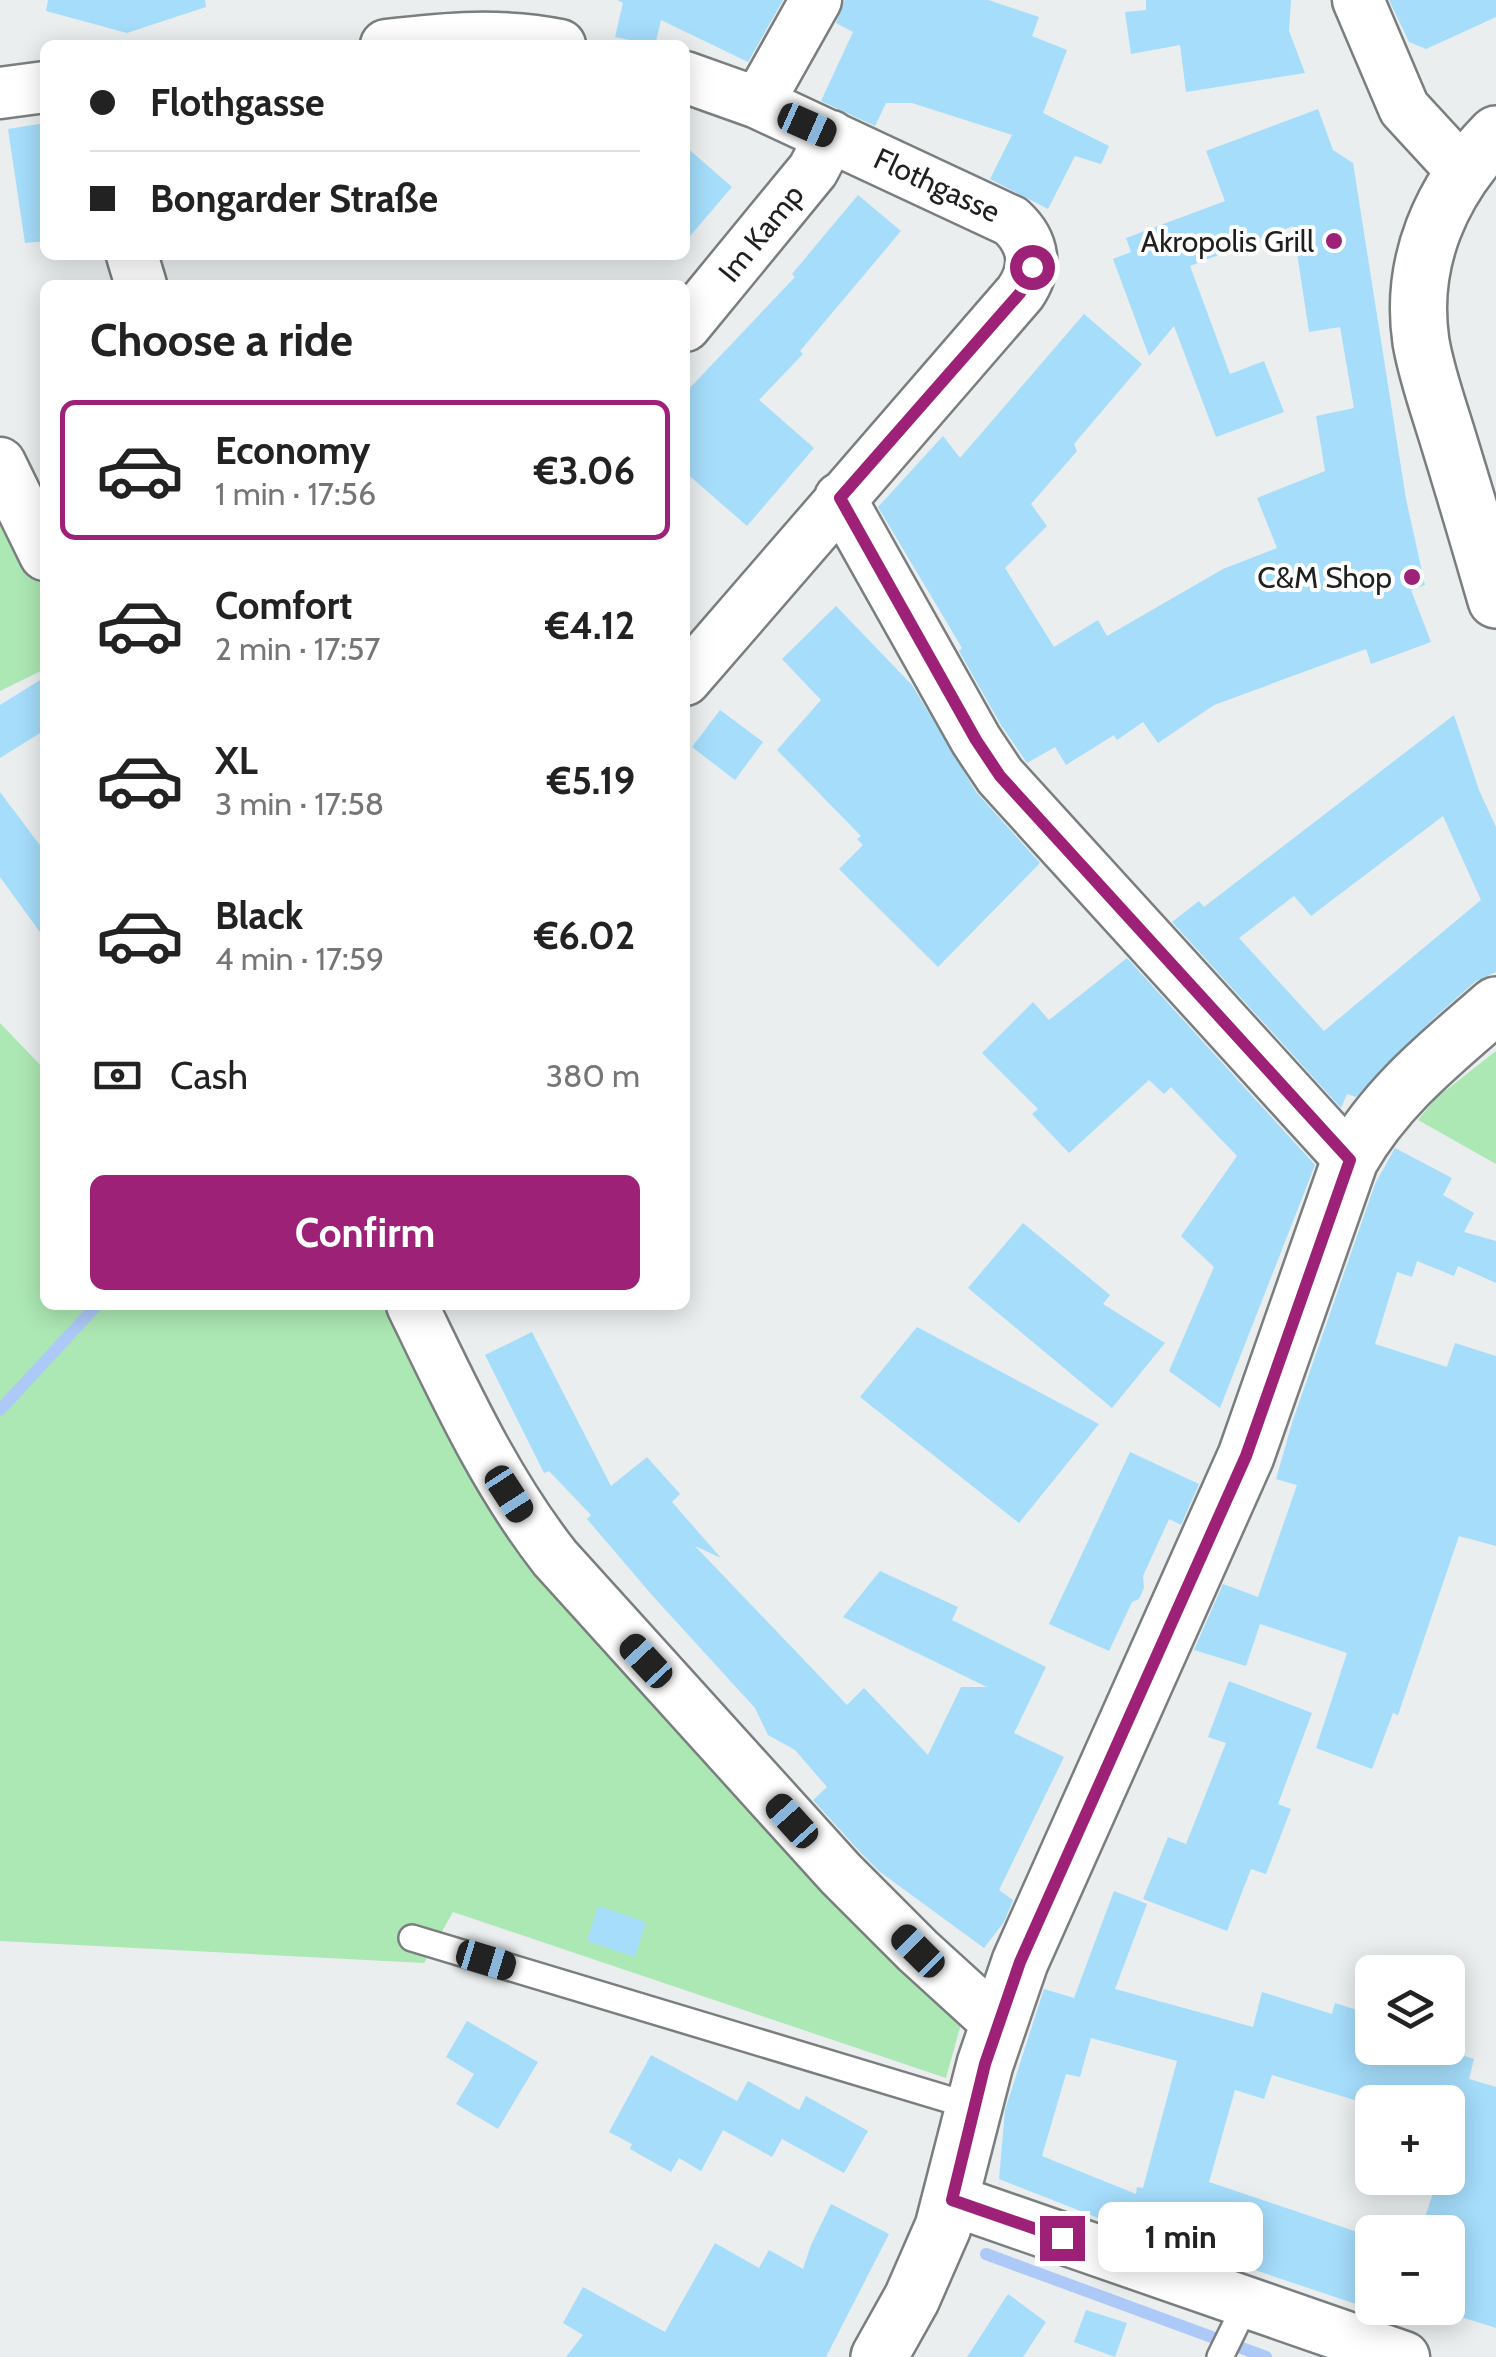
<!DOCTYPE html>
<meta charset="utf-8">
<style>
:root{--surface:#fff;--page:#f2f2f2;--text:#222;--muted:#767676;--line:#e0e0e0;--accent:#9d2177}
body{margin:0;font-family:Cabin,sans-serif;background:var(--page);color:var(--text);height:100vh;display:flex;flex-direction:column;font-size:38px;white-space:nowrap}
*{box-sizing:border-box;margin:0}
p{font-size:32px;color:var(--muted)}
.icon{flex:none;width:55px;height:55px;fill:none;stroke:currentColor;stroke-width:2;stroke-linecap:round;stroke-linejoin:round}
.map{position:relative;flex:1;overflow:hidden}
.panel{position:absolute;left:40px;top:280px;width:650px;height:1030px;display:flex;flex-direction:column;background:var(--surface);border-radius:15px;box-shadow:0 5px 25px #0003}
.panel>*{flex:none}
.hud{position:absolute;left:40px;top:40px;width:650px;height:220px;border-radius:15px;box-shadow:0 5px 25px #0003;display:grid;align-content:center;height:220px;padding:0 50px;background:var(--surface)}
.fabs{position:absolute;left:1355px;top:1955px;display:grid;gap:20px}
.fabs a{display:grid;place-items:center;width:110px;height:110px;border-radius:15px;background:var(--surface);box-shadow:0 5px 25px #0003;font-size:50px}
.end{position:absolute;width:45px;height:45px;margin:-22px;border:12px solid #9d2177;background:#fff;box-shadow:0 0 0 5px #fff}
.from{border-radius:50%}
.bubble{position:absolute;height:70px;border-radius:15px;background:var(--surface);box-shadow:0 5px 25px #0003;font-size:32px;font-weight:700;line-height:70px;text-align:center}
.car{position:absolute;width:30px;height:60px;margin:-30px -15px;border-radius:12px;box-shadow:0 0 8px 2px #0007;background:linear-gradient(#222 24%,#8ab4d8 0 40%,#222 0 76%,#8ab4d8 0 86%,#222 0)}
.hud b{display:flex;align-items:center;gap:35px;height:95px;font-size:38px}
.hud b+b{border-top:2px solid var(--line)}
.hud i{width:25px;height:25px;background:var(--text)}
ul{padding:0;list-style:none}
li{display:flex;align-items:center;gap:30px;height:140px;margin:0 20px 15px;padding:0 30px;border:5px solid transparent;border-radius:15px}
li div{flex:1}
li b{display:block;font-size:38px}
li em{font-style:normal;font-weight:700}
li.selected{border-color:var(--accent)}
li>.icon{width:90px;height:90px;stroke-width:1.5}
h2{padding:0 50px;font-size:45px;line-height:120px}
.pay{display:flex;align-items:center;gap:25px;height:110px;padding:0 50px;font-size:38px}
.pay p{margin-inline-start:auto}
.cta{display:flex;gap:20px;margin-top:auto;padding:20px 50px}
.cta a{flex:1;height:115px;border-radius:15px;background:var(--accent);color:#fff;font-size:40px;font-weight:700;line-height:115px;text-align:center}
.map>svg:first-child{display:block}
.green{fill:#ace8b3}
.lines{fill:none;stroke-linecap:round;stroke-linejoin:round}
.stream{stroke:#adc9f7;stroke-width:12}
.building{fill:#a5ddfb;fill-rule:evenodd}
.lane-casing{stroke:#7a7e7e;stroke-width:30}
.street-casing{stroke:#7a7e7e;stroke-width:55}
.secondary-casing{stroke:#7a7e7e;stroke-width:60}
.lane{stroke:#fff;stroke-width:25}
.street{stroke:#fff;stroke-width:50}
.secondary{stroke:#fff;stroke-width:55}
.route{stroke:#9d2177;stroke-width:12}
.poi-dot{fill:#9d2177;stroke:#fff;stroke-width:4}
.labels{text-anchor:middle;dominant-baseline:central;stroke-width:8;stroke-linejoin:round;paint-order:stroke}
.street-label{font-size:30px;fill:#1e1f1f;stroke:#fff}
.poi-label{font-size:30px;fill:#1e1f1f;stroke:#fff;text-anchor:end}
</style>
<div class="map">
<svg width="1496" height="2357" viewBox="0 0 1496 2357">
<rect width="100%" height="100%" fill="#eaeeef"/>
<!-- green -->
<path class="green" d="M 0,485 L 45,582 L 45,669 L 0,691 Z
M 0,1023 L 45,1070 L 45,1305 L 397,1305 L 482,1479 L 962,2020 L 946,2078 L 453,1912 L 424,1963 L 0,1941 Z
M 1496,1051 L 1496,1164 L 1418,1120 L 1436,1098 Z"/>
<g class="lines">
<!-- stream -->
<path class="stream" d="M 0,1410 L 97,1305
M 986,2254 L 1266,2357"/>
</g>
<!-- building -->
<path class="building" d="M 48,0 L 205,0 L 206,7 L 127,33 L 46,11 Z
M 617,0 L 783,0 L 748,62 L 661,20 L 655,45 L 615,37 L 623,3 Z
M 845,0 L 988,0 L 1039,17 L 1032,36 L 1067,50 L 1043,113 L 1109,146 L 1101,164 L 1075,156 L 1048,209 L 990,179 L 1012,135 L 912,103 L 886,103 L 875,126 L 821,101 L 853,32 L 836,23 Z
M 1146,0 L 1291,0 L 1289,31 L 1305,73 L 1186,92 L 1180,45 L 1131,54 L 1125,12 L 1146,10 Z
M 1389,0 L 1496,0 L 1496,17 L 1426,49 L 1409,42 Z
M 1318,109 L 1333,150 L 1353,163 L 1406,499 L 1425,585 L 1411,590 L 1431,642 L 1371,664 L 1366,649 L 1214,705 L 1158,743 L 1143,722 L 1117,740 L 1114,735 L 1066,765 L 1055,747 L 1027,763 L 1001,725 L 959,651 L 962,648 L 878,507 L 943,436 L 960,458 L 1084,314 L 1142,364 L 1074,444 L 1077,451 L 1031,504 L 1047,526 L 1005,568 L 1054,647 L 1098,620 L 1107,636 L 1223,569 L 1277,548 L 1257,498 L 1325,471 L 1316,416 L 1354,408 L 1340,327 L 1309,332 L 1293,226 L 1190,266 L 1230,374 L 1264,361 L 1284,412 L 1216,437 L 1174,326 L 1149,356 L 1113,259 L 1131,252 L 1126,238 L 1225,201 L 1206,151 Z
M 45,123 L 45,241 L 25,243 L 8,129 Z
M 685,146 L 732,187 L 685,242 Z
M 858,195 L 901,231 L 800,351 L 803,354 L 759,400 L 814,448 L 747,526 L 685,472 L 685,393 L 795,277 L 792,274 Z
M 836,606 L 912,685 L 976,792 L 1040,863 L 938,967 L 839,869 L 863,845 L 857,839 L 861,836 L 777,750 L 821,700 L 782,659 Z
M 45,677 L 45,730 L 0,758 L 0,705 Z
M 720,710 L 763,742 L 735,780 L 692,747 Z
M 1454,715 L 1479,790 L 1496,827 L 1496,972 L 1476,981 L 1435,1017 L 1356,1097 L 1347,1094 L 1341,1108 L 1172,922 L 1199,901 L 1204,907 ZM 1443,816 L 1481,900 L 1324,1031 L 1239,938 L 1294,896 L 1311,916 Z
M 0,792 L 45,852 L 45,939 L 0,877 Z
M 1127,958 L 1315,1165 L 1220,1408 L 1169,1371 L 1214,1267 L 1181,1236 L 1237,1156 L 1171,1087 L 1164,1094 L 1149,1080 L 1069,1153 L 1032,1114 L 1038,1109 L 982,1053 L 1033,1002 L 1049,1020 Z
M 1395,1148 L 1452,1178 L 1443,1195 L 1474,1213 L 1464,1232 L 1496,1241 L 1496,1283 L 1458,1266 L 1454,1276 L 1417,1261 L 1412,1277 L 1397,1272 L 1375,1344 L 1447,1367 L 1455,1343 L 1496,1356 L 1496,1546 L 1459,1536 L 1398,1715 L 1393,1713 L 1372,1769 L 1316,1748 L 1347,1653 L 1260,1624 L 1246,1666 L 1194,1650 L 1223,1584 L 1258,1597 L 1297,1485 L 1276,1479 L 1292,1423 L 1375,1184 Z
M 1023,1223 L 1110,1295 L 1103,1304 L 1165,1343 L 1112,1408 L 968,1288 Z
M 917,1327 L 1099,1424 L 1019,1523 L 860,1397 Z
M 532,1332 L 611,1486 L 647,1457 L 680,1494 L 672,1502 L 721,1558 L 695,1546 L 847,1705 L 864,1688 L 928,1755 L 961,1687 L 987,1687 L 843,1617 L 880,1571 L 958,1607 L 952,1620 L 1046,1667 L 1014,1733 L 1064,1757 L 999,1890 L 1013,1900 L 1004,1922 L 984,1948 L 880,1872 L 862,1854 L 813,1800 L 827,1787 L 795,1750 L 768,1735 L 755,1708 L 651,1594 L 587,1519 L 591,1515 L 549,1471 L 544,1473 L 485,1355 Z
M 1130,1452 L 1199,1484 L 1181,1525 L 1169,1519 L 1143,1576 L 1144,1588 L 1139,1599 L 1132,1602 L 1109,1651 L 1049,1624 Z
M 1229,1681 L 1312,1713 L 1278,1804 L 1291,1809 L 1266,1874 L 1251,1869 L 1227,1931 L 1143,1899 L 1168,1837 L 1186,1844 L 1226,1743 L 1208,1737 Z
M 1114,1891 L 1147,1904 L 1115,1989 L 1253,2027 L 1262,1992 L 1332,2014 L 1335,2003 L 1366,2013 L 1363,2023 L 1372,2026 L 1372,2048 L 1439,2048 L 1474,2059 L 1469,2079 L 1496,2087 L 1496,2328 L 1448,2313 L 1448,2232 L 1420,2232 L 1438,2178 L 1448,2178 L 1448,2102 L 1361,2102 L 1272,2075 L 1264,2099 L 1235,2090 L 1209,2182 L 1372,2237 L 1372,2284 L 1362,2306 L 1189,2248 L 1188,2251 L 1157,2241 L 999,2179 L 1005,2110 L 1044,1989 L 1074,1998 ZM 1091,2038 L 1177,2061 L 1143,2188 L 1137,2187 L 1136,2194 L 1042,2156 L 1066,2074 L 1080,2077 Z
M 598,1906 L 646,1922 L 635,1957 L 587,1941 Z
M 467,2021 L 538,2062 L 498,2129 L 456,2104 L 474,2074 L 446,2057 Z
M 651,2055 L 737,2101 L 748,2081 L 799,2110 L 806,2096 L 868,2131 L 844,2173 L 782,2139 L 772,2157 L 723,2130 L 701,2171 L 679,2158 L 671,2172 L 630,2149 L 632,2144 L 609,2132 Z
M 831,2204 L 889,2234 L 826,2357 L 566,2357 L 583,2335 L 563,2323 L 583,2287 L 665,2332 L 715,2243 L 759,2268 L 769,2250 L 803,2269 L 811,2245 Z
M 1008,2294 L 1046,2322 L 1023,2357 L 967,2357 Z
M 1086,2310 L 1127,2323 L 1115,2357 L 1074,2342 Z"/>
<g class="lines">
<!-- lane casing -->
<g class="lane-casing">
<path id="lane" d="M 412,1938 L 974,2107
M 1220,2357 L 1247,2302"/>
</g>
<!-- street casing -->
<g class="street-casing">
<path id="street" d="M 1358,0 L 1404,108 L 1462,171
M 386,45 C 445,38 501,33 560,45
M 685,77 L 758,103 L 816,0
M 0,93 L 45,87
M 132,255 L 141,285
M 685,326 L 813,170 L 831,136
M 0,463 L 45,555
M 840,498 L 976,740 L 1000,776 L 1350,1160
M 685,680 L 1020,293 C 1038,267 1034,242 1011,221 L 758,103
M 412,1305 C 455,1393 494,1480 555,1558 L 841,1874 L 918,1951 L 997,2023
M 952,2200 L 1404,2357"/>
</g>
<!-- secondary casing -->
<g class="secondary-casing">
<path id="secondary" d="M 1496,134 C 1441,190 1409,262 1421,342 C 1427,377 1440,411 1450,445 C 1466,497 1481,548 1496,600
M 879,2357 L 912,2298 L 943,2227 L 985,2064 L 1020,1962 L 1246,1456 L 1350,1160 C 1386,1096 1442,1052 1496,1005"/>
</g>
<!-- lane -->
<use href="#lane" class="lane"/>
<!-- street -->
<use href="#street" class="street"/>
<!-- secondary -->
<use href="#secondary" class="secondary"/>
</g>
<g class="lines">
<!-- route -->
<path class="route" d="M 1032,267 L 1020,293 L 840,498 L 976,740 L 1000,776 L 1350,1160 L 1246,1456 L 1020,1962 L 985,2064 L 952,2200 L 1062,2238"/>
</g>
<!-- markers -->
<g class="poi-dot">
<circle cx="1334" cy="241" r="10"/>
<circle cx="1412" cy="577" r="10"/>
</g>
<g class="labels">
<!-- street labels -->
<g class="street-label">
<text transform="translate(937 185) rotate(25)">Flothgasse</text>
<text transform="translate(761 233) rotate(-51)">Im Kamp</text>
</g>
<!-- poi labels -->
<g class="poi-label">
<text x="1314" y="241">Akropolis Grill</text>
<text x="1392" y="577">C&amp;M Shop</text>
</g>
</g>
</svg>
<div class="fabs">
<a><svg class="icon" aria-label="layers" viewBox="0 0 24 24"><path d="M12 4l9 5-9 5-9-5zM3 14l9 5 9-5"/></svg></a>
<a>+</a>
<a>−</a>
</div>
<i class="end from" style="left:1032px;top:267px"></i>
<i class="end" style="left:1062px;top:2238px"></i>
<div class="bubble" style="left:1098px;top:2202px;width:165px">1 min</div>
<i class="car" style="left:807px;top:125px;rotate:114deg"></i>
<i class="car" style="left:509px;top:1494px;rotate:147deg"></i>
<i class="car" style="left:646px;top:1661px;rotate:317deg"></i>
<i class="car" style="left:792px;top:1821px;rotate:318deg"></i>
<i class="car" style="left:918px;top:1951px;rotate:315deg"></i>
<i class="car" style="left:486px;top:1960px;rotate:107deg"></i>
<div class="hud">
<b><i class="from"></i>Flothgasse</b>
<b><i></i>Bongarder Straße</b>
</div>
<section class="panel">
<h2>Choose a ride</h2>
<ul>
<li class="selected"><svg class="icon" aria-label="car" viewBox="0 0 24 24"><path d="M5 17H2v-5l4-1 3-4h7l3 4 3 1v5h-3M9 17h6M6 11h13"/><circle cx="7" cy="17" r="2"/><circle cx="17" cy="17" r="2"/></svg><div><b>Economy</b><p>1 min · 17:56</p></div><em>€3.06</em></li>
<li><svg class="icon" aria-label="car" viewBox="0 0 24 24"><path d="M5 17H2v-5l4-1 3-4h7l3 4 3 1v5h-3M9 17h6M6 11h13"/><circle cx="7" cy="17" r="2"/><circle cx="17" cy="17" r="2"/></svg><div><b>Comfort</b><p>2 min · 17:57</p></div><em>€4.12</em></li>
<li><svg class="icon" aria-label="car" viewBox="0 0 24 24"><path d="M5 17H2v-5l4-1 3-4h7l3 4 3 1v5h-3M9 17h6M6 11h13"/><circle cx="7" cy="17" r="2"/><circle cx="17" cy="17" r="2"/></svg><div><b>XL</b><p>3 min · 17:58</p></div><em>€5.19</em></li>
<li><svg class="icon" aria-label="car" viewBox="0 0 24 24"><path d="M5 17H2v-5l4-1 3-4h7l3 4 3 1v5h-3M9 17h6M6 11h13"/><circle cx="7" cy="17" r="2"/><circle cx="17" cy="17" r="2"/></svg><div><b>Black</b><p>4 min · 17:59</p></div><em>€6.02</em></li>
</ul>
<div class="pay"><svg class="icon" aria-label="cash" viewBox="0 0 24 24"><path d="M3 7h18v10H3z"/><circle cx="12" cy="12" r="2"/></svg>Cash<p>380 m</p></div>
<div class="cta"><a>Confirm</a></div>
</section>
</div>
